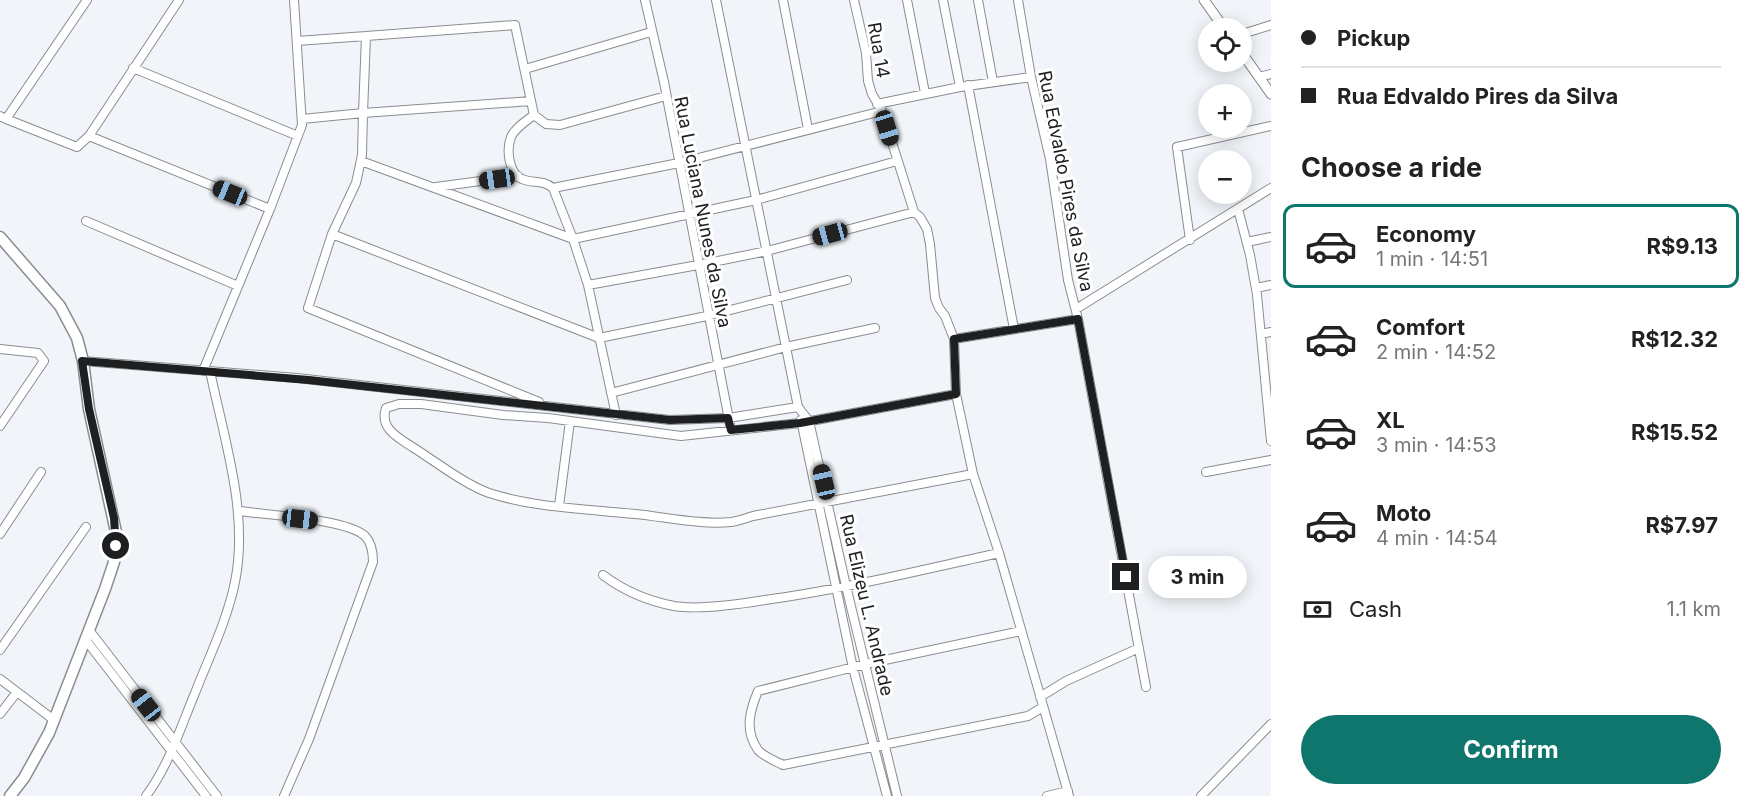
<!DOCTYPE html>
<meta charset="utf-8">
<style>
:root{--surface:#fff;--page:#f2f2f2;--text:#222;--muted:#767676;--line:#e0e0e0;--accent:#0f766e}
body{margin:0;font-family:Inter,sans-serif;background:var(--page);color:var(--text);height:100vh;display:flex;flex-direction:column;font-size:22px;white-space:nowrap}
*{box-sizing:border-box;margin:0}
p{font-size:20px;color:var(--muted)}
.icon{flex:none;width:33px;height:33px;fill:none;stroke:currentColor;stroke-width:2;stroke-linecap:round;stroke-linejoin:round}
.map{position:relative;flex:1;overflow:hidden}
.drawer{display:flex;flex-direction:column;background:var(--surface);width:480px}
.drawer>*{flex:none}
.banner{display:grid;align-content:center;height:132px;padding:0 30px;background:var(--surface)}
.fabs{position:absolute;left:1198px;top:18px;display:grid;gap:12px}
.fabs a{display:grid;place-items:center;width:54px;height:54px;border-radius:50%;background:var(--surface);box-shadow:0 3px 15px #0003;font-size:30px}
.end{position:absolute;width:27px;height:27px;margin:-14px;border:8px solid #1e1f20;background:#fff;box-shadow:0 0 0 3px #fff}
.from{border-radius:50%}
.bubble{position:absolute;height:42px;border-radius:21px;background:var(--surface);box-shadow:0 3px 15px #0003;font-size:20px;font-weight:700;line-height:42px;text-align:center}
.car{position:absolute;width:18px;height:36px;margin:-18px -9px;border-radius:8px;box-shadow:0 0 4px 2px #0007;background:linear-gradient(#222 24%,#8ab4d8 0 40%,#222 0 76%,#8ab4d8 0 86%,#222 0)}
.banner b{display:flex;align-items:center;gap:21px;height:57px;font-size:22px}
.banner b+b{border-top:2px solid var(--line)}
.banner i{width:15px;height:15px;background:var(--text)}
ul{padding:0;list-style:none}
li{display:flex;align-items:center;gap:18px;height:84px;margin:0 12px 9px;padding:0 18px;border:3px solid transparent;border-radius:12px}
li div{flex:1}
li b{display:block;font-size:22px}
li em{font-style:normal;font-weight:700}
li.active{border-color:var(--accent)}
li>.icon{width:54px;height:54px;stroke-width:1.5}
h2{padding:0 30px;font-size:27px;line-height:72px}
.pay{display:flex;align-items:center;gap:15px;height:66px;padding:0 30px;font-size:22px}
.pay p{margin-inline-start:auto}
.primary-button{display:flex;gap:12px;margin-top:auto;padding:12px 30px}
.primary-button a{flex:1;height:69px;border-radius:36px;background:var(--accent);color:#fff;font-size:24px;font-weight:700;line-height:69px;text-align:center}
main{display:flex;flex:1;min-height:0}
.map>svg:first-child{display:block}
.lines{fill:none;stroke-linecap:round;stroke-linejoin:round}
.minor-casing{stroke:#898d91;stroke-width:10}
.tertiary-casing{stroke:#898d91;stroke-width:11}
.secondary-casing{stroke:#898d91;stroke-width:13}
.minor{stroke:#fff;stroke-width:8}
.tertiary{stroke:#fff;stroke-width:9}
.secondary{stroke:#fff;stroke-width:10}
.route{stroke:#1e1f20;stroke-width:8}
.labels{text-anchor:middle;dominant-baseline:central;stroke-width:6;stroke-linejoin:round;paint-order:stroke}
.street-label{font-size:18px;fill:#1e1f20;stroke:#fff}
</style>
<main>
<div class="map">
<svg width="1271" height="796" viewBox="0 0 1271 796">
<rect width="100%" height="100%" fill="#f1f5f9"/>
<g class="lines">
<!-- minor casing -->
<g class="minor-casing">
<path id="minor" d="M 645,0 L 664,82 L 731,430
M 716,0 L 798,407 L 809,421 L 846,586 L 897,796
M 783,0 L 808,129
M 854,0 L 866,53 L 868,81 L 872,94 L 882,111 L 914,212 L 920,217 L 927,229 L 930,244 L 935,298 L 939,308 L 945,316 L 954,339 L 956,394 L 973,474 L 999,553 L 1069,796
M 907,0 L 925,93
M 943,0 L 960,87
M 978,0 L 993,82
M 1018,0 L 1031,77 L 1050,159 L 1068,280 L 1078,319 L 1146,687
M 1242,34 L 1271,25
M 297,41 L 366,36
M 133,68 L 298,136
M 525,69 L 651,32
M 1259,77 L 1271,74
M 968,85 L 1014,329
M 531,101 L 363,113 L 362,155 L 356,183 L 332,234 L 308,308 L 539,402
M 877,104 L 960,87 L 1031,77
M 534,115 L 546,124 L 560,125 L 666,96
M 0,116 L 6,119 L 87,0
M 6,119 L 77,147 L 89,136 L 179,0
M 302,119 L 363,113 L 366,36 L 515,25 L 534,115 C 526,121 515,128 511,137 C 506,150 509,174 522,179 C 533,184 542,179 553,188 L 573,239 L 588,285 L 616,415
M 89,136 L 270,209 L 203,371
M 361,161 L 573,239 L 756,200 L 897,161
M 436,187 L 518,176
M 553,188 L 679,163 L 882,111
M 270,209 L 302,125 L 294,0
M 1238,209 L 1250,255 L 1257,295 L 1271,441
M 86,221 L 238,286
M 332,234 L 599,338 L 707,316 L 847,280
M 1190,240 L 1177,147 L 1271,126
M 1247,242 L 1271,237
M 588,285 L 698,265 L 767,251 L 914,212
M 1256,288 L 1271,285
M 1076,309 L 1271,188
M 1261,334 L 1271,332
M 954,339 L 1078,319
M 0,349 L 38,353 L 44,361 L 0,426
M 83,361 L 297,378 L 670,420 L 728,418 L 798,407
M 611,393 L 786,347 L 875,328
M 956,394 L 800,423 L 681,436 L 548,418 L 503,415 L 421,404 L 399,404 L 386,408 C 379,429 399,438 414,448 C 436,462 466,485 489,493 C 536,508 587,509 635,514 C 666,517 700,525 731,522 C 739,521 746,518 753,516 L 973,474
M 801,420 L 853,668 L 887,796
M 1206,472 L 1271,460
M 559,506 L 570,421
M 240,511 C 266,515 347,519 365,536 C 372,543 373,553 373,562 L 309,739 L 284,796
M 0,534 L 41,472
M 603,575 C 624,591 648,601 674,606 C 698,610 741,604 765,600 C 844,589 921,570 999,553
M 89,630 L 217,796
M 1021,631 L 866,664 L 758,691 C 750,710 744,730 758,750 C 763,756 775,761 783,765 L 1028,716 L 1043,707
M 85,639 L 206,796
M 0,650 L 86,527
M 0,679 L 54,720
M 1040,697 L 1066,681 L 1139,648
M 0,714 L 17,692
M 146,796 C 169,765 180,729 195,693 C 209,657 227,621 235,582 C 249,513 224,439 210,371
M 1047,796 L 1068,791
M 1201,796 L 1271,724"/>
</g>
<!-- tertiary casing -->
<g class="tertiary-casing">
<path id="tertiary" d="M 1204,0 L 1224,28
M 1242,53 L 1271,94"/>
</g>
<!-- secondary casing -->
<g class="secondary-casing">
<path id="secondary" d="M 0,237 L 60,306 L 77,338 L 83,361 L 89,409 L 116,532 L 114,562 L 105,589 L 49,733 L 24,778 L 10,796"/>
</g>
<!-- minor -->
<use href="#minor" class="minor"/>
<!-- tertiary -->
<use href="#tertiary" class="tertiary"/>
<!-- secondary -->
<use href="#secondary" class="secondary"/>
</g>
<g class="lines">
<!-- route -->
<path class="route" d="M 116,546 L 114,518 L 89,409 L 82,361 L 309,380 L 670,420 L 728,418 L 731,430 L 800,423 L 956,394 L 954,339 L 1078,319 L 1126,577"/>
</g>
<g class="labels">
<!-- street labels -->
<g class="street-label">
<text transform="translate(879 50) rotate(80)">Rua 14</text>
<text transform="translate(1066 181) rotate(79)">Rua Edvaldo Pires da Silva</text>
<text transform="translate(703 212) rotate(79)">Rua Luciana Nunes da Silva</text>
<text transform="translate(867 605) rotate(77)">Rua Elizeu L. Andrade</text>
</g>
</g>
</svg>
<div class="fabs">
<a><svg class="icon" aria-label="locate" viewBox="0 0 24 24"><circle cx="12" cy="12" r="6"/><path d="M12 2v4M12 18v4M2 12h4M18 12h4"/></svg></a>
<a>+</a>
<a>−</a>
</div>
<i class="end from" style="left:116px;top:546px"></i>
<i class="end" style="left:1126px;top:577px"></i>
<div class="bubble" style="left:1148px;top:556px;width:99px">3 min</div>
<i class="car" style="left:887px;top:128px;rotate:163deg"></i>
<i class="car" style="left:497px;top:179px;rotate:262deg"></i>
<i class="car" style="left:230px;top:193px;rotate:292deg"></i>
<i class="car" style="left:830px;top:234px;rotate:255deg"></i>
<i class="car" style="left:824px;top:482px;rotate:347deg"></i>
<i class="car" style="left:300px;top:519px;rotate:97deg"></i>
<i class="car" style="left:146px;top:705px;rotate:322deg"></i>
</div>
<section class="drawer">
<div class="banner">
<b><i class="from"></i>Pickup</b>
<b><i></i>Rua Edvaldo Pires da Silva</b>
</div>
<h2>Choose a ride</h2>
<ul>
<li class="active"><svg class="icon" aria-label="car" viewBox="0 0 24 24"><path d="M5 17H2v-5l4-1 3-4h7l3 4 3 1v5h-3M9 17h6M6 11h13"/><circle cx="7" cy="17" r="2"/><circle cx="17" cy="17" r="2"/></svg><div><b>Economy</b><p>1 min · 14:51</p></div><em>R$9.13</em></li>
<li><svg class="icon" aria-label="car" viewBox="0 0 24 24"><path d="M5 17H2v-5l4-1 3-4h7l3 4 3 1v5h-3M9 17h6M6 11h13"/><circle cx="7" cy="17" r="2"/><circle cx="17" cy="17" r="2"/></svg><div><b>Comfort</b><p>2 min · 14:52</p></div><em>R$12.32</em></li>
<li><svg class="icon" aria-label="car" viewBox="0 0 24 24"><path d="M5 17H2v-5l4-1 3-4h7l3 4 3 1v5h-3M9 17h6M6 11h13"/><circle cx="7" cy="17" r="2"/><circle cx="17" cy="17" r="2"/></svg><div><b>XL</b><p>3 min · 14:53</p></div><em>R$15.52</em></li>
<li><svg class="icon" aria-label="car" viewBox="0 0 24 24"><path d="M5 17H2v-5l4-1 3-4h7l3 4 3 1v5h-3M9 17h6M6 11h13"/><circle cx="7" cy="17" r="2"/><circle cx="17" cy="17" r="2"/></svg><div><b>Moto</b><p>4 min · 14:54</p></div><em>R$7.97</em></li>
</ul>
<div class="pay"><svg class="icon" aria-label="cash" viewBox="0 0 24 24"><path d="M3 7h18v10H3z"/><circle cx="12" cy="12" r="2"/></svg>Cash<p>1.1 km</p></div>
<div class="primary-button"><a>Confirm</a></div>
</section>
</main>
